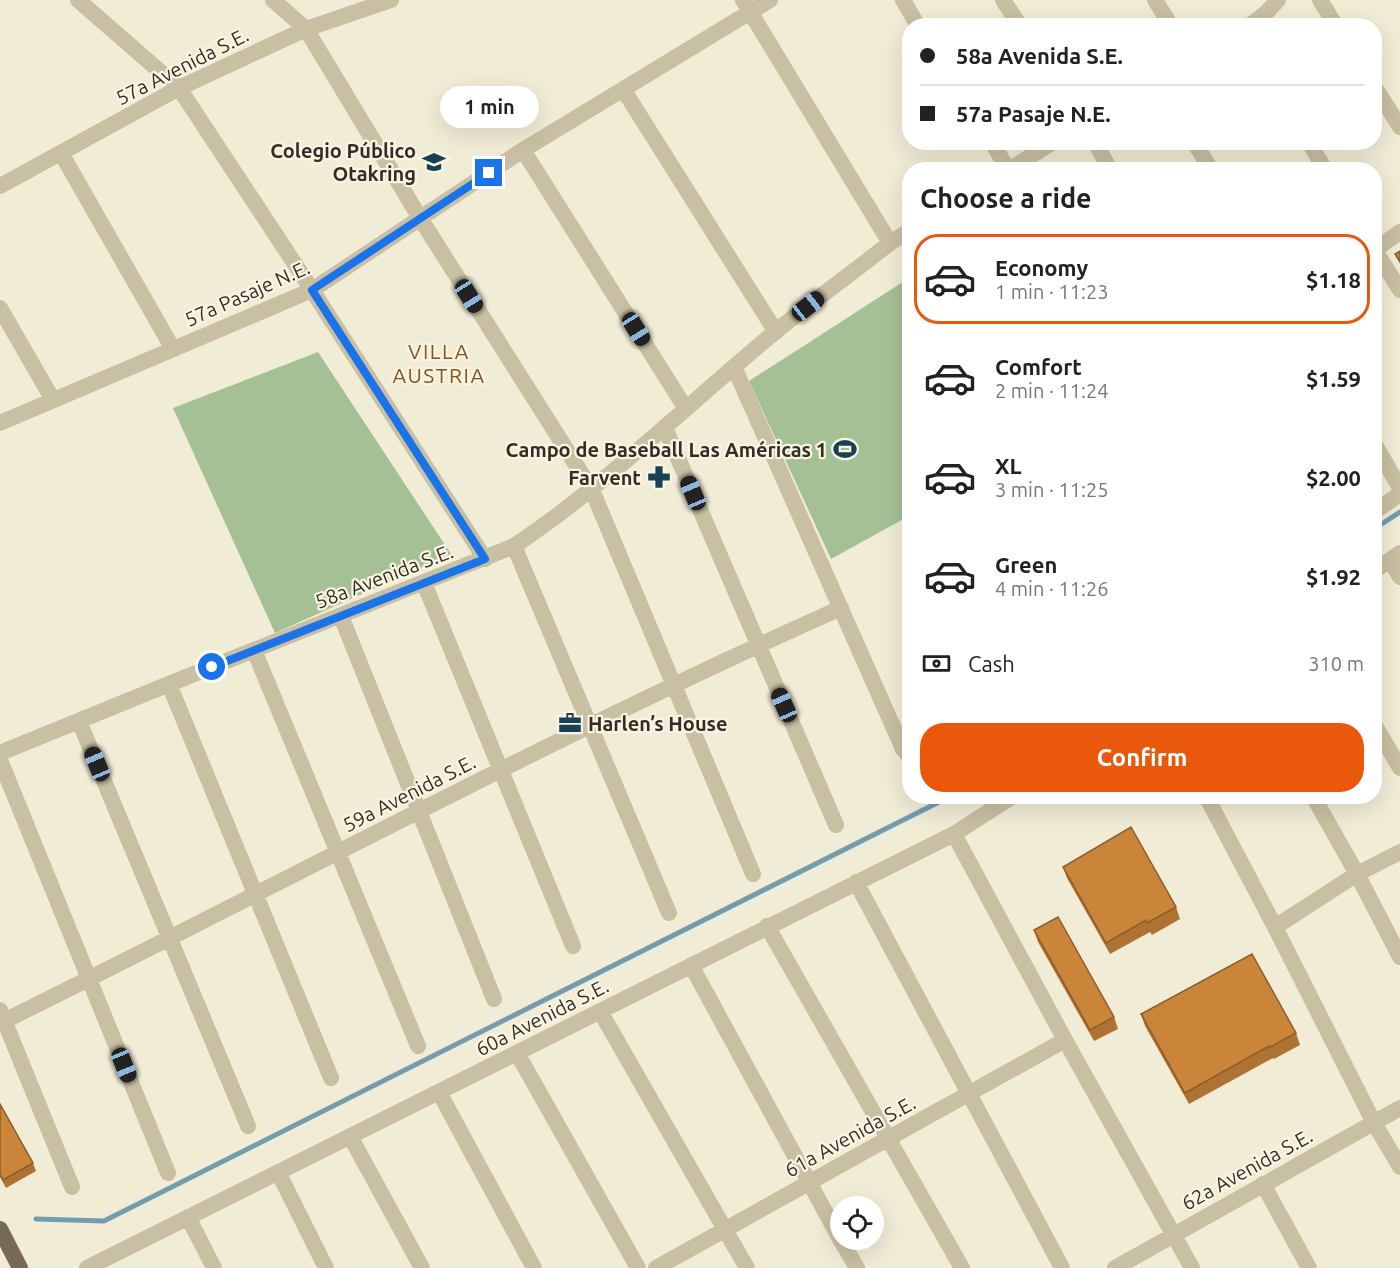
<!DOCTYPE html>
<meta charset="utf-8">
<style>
:root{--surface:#fff;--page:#f6f6f6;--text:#222;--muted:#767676;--line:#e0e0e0;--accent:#ea580c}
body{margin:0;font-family:Ubuntu,sans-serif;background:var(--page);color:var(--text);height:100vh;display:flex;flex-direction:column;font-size:22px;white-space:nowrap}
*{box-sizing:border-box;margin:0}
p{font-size:20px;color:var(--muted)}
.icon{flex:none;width:33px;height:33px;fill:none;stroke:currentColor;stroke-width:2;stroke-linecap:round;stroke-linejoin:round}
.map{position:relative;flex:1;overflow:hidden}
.side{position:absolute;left:902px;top:162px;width:480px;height:642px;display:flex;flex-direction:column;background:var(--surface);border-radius:24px;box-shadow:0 6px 24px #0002}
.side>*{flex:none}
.hud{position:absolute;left:902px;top:18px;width:480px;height:132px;border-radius:24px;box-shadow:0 6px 24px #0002;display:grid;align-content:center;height:132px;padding:0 18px;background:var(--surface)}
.buttons{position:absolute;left:830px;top:1196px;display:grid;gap:12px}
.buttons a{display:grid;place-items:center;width:54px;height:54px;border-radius:50%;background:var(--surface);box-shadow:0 6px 24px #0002;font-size:30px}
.end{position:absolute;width:27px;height:27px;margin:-14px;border:8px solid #1a73e8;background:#fff;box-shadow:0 0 0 3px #fff}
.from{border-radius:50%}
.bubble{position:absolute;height:42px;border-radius:21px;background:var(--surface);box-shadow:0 6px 24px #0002;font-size:20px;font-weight:600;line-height:42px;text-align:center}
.car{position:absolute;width:18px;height:36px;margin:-18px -9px;border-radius:8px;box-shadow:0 0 4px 2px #0007;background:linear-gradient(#222 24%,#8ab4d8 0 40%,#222 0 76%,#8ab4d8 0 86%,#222 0)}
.hud b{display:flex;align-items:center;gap:21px;height:57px;font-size:22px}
.hud b+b{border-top:2px solid var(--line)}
.hud i{width:15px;height:15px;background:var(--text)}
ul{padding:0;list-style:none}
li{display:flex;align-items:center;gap:18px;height:90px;margin:0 12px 9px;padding:0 6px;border:3px solid transparent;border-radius:24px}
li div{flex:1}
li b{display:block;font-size:22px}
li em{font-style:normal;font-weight:600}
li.active{border-color:var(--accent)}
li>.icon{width:54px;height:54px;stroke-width:1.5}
h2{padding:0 18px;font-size:27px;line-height:72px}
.pay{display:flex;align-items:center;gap:15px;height:66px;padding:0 18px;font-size:22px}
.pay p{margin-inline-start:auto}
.primary-button{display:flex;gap:12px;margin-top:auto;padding:12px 18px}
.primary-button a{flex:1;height:69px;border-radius:24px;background:var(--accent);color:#fff;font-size:24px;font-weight:600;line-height:69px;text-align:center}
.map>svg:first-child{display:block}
.green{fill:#a6c096}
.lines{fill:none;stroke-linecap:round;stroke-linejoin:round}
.stream{stroke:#749caf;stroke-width:5}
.minor{stroke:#c9bfa2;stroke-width:16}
.primary{stroke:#766955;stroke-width:16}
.wall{fill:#ae7233}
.building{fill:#ca853b;stroke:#8d5d29;stroke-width:1.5}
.route{stroke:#1a73e8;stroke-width:8}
.labels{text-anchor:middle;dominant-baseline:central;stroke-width:4.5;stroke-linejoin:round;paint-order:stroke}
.street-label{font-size:20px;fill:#342d25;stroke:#f9f5e2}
.poi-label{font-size:20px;font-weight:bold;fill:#342d25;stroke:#f9f5e2;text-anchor:end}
.neighbourhood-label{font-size:21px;letter-spacing:1.5px;fill:#85521b;stroke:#f9f5e2}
</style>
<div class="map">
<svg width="1400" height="1268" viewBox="0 0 1400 1268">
<rect width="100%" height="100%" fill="#f1ecd6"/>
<!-- green -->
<path class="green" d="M 909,278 L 909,516 L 831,559 L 749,381 Z
M 318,352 L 451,554 L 275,633 L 173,408 Z"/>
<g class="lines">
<!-- stream -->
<path class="stream" d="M 1374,529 L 1400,512
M 36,1219 L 104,1221 L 951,796"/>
<!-- minor -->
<path class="minor" d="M 78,0 L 179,88 L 312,290 L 485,559
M 273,0 L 306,29 L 420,218 L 592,490 L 753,874
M 743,0 L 890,243
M 903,0 L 918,26
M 1003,0 L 1020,26
M 1155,0 L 1171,26
M 1320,0 L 1336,26
M 1249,26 L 1265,14 L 1278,0
M 1374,86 L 1400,127
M 623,89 L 776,332
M 992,142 L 1008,170
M 1095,142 L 1110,170
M 1194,142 L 1211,170
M 1309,142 L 1325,170
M 523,150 L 686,409
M 61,153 L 173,349
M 1009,170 L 1053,142
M 0,186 L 179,88 L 306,29 L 391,0
M 1374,249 L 1400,290
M 1374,250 L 1400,232
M 0,308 L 53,400
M 734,367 L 903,749 L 909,756
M 0,423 L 312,290 L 523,150 L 770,0
M 665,428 L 836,825
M 1374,443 L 1400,488
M 1374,512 L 1400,494
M 514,546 L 669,913
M 1390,560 L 1400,577
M 1374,571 L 1400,553
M 424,583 L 573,946
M 341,616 L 494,999
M 254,650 L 418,1046
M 169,684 L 331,1078
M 79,721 L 248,1126
M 1374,724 L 1400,768
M 0,753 L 169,684 L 514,546 C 608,483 688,404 775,332 C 812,302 852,273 890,243 L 909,231
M 0,760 L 168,1173
M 1206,796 L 1275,927 L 1374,1123 L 1400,1167
M 1313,796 L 1357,874 L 1400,957
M 954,834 L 1065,1040 L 1192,1268
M 856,882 L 1062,1268
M 767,926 L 962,1268
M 1275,927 L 1357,874 L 1400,852
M 691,965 L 840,1239
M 0,1010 L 72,1187
M 600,1011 L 747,1268
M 0,1023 C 280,885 555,735 841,608
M 517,1053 L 638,1268
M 439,1092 L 534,1268
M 350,1136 L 422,1268
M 278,1172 L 326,1268
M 1263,1184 L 1309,1268
M 188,1217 L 214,1268
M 840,1239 L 857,1268
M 87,1268 L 954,834 L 1013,796
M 656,1268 L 1065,1040
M 1115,1268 L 1400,1108"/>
<!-- primary -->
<path class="primary" d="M 0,1229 L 20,1268"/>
</g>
<!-- wall -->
<path class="wall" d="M 1063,867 L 1176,907 L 1180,919 L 1152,935 L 1150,932 L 1110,954 L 1067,878 Z
M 1034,930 L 1114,1017 L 1118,1029 L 1094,1041 L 1038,942 Z
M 1141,1014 L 1296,1033 L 1300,1045 L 1274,1059 L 1273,1058 L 1189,1104 L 1145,1026 Z
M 0,1104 L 33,1163 L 36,1171 L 6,1188 L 0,1177 Z"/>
<!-- building -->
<path class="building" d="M 1400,251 L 1400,262 L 1395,254 Z
M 1131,827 L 1176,907 L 1147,923 L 1146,920 L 1106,943 L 1063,867 Z
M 1058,917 L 1114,1017 L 1090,1030 L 1034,930 Z
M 1252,954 L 1296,1033 L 1270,1047 L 1269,1046 L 1185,1093 L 1141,1014 Z
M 0,1104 L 33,1163 L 3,1180 L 0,1174 Z"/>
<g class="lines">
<!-- route -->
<path class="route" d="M 212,667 L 485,559 L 312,290 L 489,173"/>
</g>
<!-- icons -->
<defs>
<g id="school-bare" transform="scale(1.8)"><path d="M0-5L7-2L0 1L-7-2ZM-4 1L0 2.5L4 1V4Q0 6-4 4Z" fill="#194156" stroke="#f9f5e2" stroke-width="2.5" paint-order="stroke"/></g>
<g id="stadium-bare" transform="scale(1.8)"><path d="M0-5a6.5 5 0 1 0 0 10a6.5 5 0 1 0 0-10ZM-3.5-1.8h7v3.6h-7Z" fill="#194156" stroke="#f9f5e2" stroke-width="2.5" paint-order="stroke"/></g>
<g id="pharmacy-bare" transform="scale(1.8)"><path d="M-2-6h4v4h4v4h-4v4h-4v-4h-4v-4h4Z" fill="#194156" stroke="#f9f5e2" stroke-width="2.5" paint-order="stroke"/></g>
<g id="office-bare" transform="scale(1.8)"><path d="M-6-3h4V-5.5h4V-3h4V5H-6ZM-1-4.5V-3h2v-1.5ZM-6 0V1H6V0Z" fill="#194156" stroke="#f9f5e2" stroke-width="2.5" paint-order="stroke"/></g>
</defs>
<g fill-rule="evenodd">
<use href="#school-bare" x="434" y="162"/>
<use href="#stadium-bare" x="845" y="449"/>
<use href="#pharmacy-bare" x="659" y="477"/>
<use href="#office-bare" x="570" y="723"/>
</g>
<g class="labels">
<!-- street labels -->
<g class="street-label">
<text transform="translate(182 66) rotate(-27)">57a Avenida S.E.</text>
<text transform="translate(247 293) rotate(-24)">57a Pasaje N.E.</text>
<text transform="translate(384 576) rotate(-21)">58a Avenida S.E.</text>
<text transform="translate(409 793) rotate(-27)">59a Avenida S.E.</text>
<text transform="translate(542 1017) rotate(-27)">60a Avenida S.E.</text>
<text transform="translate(850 1136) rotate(-29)">61a Avenida S.E.</text>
<text transform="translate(1247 1169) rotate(-29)">62a Avenida S.E.</text>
</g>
<!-- poi labels -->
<g class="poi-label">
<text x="416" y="150">Colegio Público<tspan x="416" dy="23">Otakring</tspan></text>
<text x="827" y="449">Campo de Baseball Las Américas 1</text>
<text x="641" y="477">Farvent</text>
<text x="588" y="723" text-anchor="start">Harlen’s House</text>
</g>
<!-- neighbourhood labels -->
<g class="neighbourhood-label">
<text x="439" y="351">VILLA<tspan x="439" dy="24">AUSTRIA</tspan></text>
</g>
</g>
</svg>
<div class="buttons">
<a><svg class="icon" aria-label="locate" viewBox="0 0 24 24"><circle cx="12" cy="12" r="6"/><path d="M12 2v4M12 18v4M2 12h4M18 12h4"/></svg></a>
</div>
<i class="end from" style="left:212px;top:667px"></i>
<i class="end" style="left:489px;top:173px"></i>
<div class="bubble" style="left:440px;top:86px;width:99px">1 min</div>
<i class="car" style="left:469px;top:296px;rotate:148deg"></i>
<i class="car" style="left:808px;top:306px;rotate:52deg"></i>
<i class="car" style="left:636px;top:329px;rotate:148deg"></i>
<i class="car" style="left:693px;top:493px;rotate:337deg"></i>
<i class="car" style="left:784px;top:705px;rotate:336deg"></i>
<i class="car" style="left:97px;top:764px;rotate:337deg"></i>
<i class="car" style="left:124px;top:1065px;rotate:158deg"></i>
<div class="hud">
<b><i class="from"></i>58a Avenida S.E.</b>
<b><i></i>57a Pasaje N.E.</b>
</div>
<section class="side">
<h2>Choose a ride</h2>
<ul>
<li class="active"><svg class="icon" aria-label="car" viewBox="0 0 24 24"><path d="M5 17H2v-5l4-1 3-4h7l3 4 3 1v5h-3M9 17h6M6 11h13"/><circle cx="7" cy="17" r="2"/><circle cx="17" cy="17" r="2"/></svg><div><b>Economy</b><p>1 min · 11:23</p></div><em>$1.18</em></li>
<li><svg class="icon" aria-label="car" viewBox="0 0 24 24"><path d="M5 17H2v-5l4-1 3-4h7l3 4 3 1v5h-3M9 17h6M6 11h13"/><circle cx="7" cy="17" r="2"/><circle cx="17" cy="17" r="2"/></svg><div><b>Comfort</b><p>2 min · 11:24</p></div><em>$1.59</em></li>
<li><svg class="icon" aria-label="car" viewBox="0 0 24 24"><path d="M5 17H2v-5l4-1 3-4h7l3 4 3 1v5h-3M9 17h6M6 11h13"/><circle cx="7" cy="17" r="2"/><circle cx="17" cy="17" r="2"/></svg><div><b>XL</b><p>3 min · 11:25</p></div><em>$2.00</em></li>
<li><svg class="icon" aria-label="car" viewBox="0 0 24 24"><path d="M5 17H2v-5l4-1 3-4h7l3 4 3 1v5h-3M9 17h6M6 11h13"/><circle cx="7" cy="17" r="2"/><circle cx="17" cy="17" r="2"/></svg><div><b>Green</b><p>4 min · 11:26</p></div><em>$1.92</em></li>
</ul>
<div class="pay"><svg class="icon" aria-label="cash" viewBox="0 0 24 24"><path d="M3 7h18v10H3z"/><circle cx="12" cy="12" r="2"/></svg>Cash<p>310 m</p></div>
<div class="primary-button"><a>Confirm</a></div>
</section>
</div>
